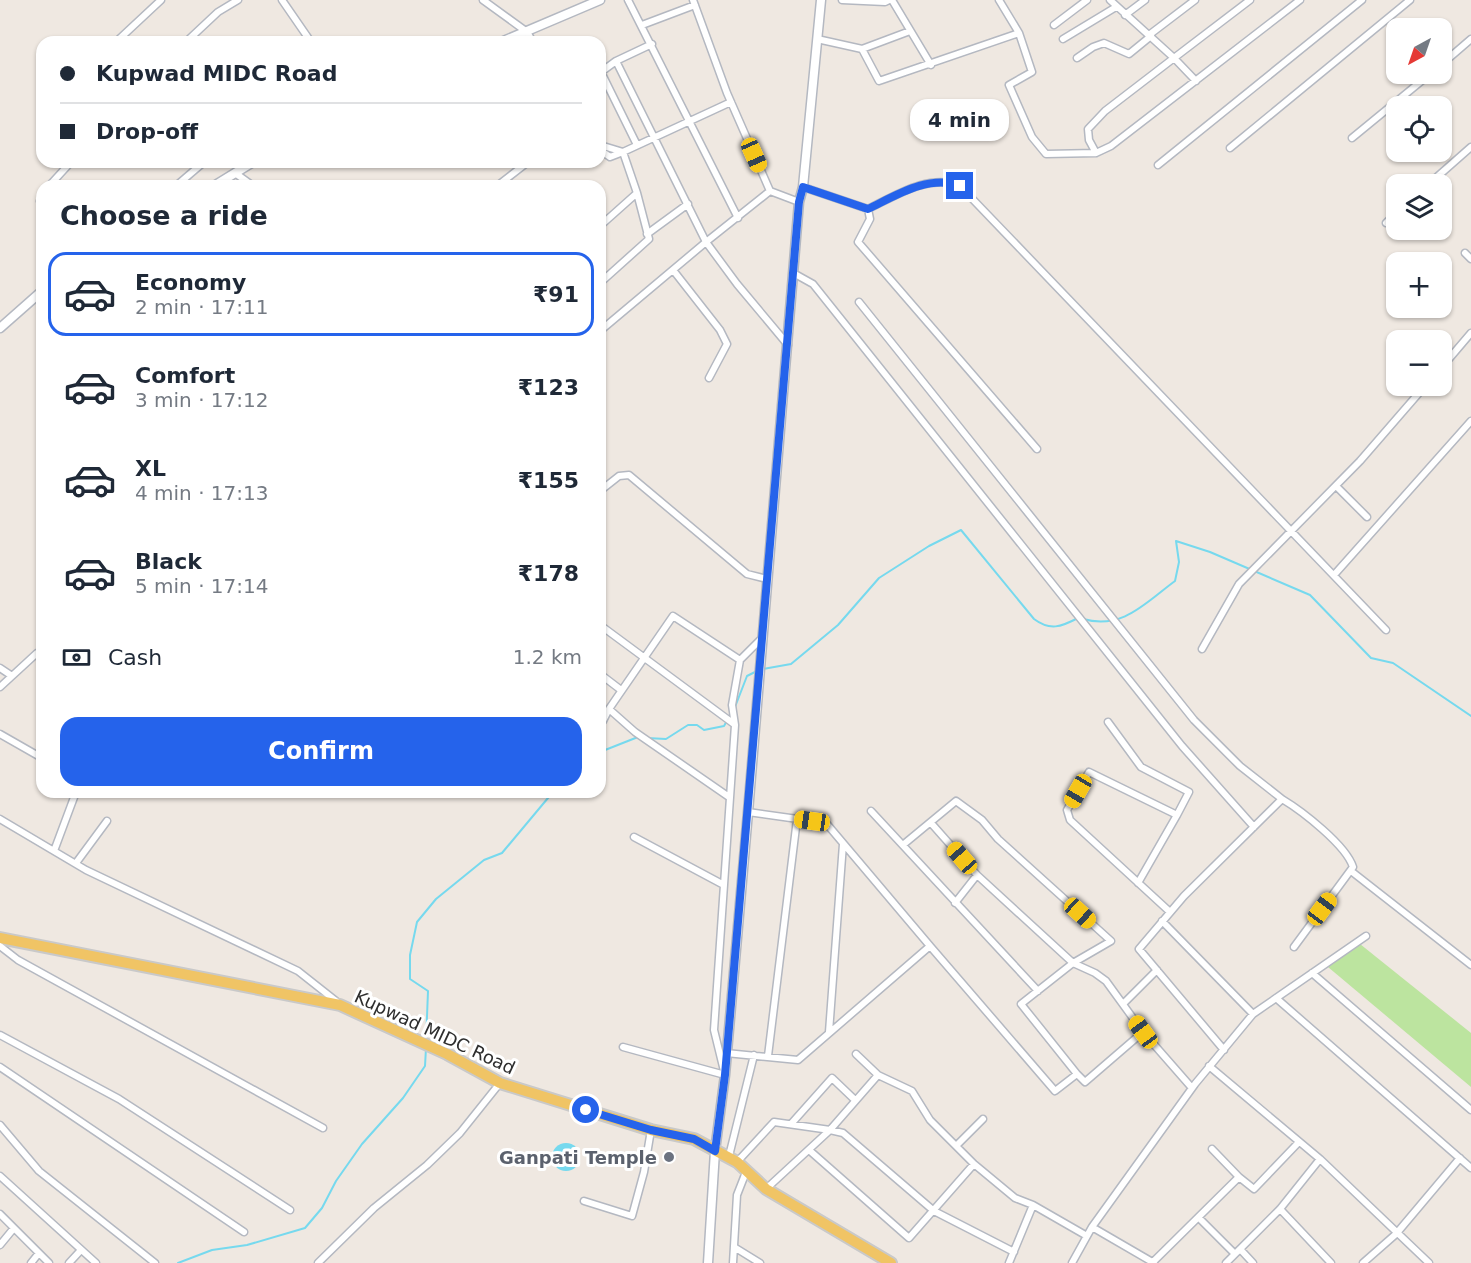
<!DOCTYPE html>
<meta charset="utf-8">
<style>
:root{--surface:#fff;--page:#f6f6f7;--text:#1f2937;--muted:#747a83;--line:#e0e1e3;--accent:#2563eb}
body{margin:0;font-family:"DejaVu Sans",sans-serif;background:var(--page);color:var(--text);height:100vh;display:flex;flex-direction:column;font-size:22px;white-space:nowrap}
*{box-sizing:border-box;margin:0}
p{font-size:20px;color:var(--muted)}
.icon{flex:none;width:33px;height:33px;fill:none;stroke:currentColor;stroke-width:2;stroke-linecap:round;stroke-linejoin:round}
.map{position:relative;flex:1;overflow:hidden}
.details{position:absolute;left:36px;top:180px;width:570px;height:618px;display:flex;flex-direction:column;background:var(--surface);border-radius:18px;box-shadow:0 2px 4px #0004}
.details>*{flex:none}
.banner{position:absolute;left:36px;top:36px;width:570px;height:132px;border-radius:18px;box-shadow:0 2px 4px #0004;display:grid;align-content:center;height:132px;padding:0 24px;background:var(--surface)}
.needle{width:39px;rotate:220deg}
.controls{position:absolute;left:1386px;top:18px;display:grid;gap:12px}
.controls a{display:grid;place-items:center;width:66px;height:66px;border-radius:12px;background:var(--surface);box-shadow:0 2px 4px #0004;font-size:30px}
.end{position:absolute;width:27px;height:27px;margin:-14px;border:8px solid #2563eb;background:#fff;box-shadow:0 0 0 3px #fff}
.from{border-radius:50%}
.bubble{position:absolute;height:42px;border-radius:18px;background:var(--surface);box-shadow:0 2px 4px #0004;font-size:20px;font-weight:600;line-height:42px;text-align:center}
.car{position:absolute;width:18px;height:36px;margin:-18px -9px;border-radius:8px;box-shadow:0 0 4px 2px #0007;background:linear-gradient(#f5c518 24%,#345 0 40%,#f5c518 0 76%,#345 0 86%,#f5c518 0)}
.banner b{display:flex;align-items:center;gap:21px;height:57px;font-size:22px}
.banner b+b{border-top:2px solid var(--line)}
.banner i{width:15px;height:15px;background:var(--text)}
ul{padding:0;list-style:none}
li{display:flex;align-items:center;gap:18px;height:84px;margin:0 12px 9px;padding:0 12px;border:3px solid transparent;border-radius:18px}
li div{flex:1}
li b{display:block;font-size:22px}
li em{font-style:normal;font-weight:600}
li.selected{border-color:var(--accent)}
li>.icon{width:54px;height:54px;stroke-width:1.5}
h2{padding:0 24px;font-size:27px;line-height:72px}
.pay{display:flex;align-items:center;gap:15px;height:66px;padding:0 24px;font-size:22px}
.pay p{margin-inline-start:auto}
.primary-button{display:flex;gap:12px;margin-top:auto;padding:12px 24px}
.primary-button a{flex:1;height:69px;border-radius:18px;background:var(--accent);color:#fff;font-size:24px;font-weight:600;line-height:69px;text-align:center}
.map>svg:first-child{display:block}
.green{fill:#bce49f}
.water{fill:#76d9ee}
.lines{fill:none;stroke-linecap:round;stroke-linejoin:round}
.stream{stroke:#76d9ee;stroke-width:2}
.minor-casing{stroke:#b4b8c1;stroke-width:9}
.tertiary-casing{stroke:#b4b8c1;stroke-width:11}
.primary-casing{stroke:#c9c9c9;stroke-width:14}
.minor{stroke:#fff;stroke-width:6}
.tertiary{stroke:#fff;stroke-width:8}
.primary{stroke:#f0c465;stroke-width:10}
.route{stroke:#2563eb;stroke-width:8}
.worship-dot{fill:#6b7280;stroke:#fff;stroke-width:2}
.labels{text-anchor:middle;dominant-baseline:central;stroke-width:6;stroke-linejoin:round;paint-order:stroke}
.street-label{font-size:18px;fill:#2e2e2e;stroke:#fff}
.worship-label{font-size:18px;font-weight:bold;fill:#5b616d;stroke:#fff;text-anchor:end}
</style>
<div class="map">
<svg width="1471" height="1263" viewBox="0 0 1471 1263">
<rect width="100%" height="100%" fill="#efe8e1"/>
<!-- green -->
<path class="green" d="M 1360,944 L 1471,1033 L 1471,1087 L 1328,967 Z"/>
<!-- water -->
<path class="water" d="M552 1157a14 14 0 1 1 28 0a14 14 0 1 1-28 0Z"/>
<g class="lines">
<!-- stream -->
<path class="stream" d="M 1083,619 C 1123,630 1145,603 1175,581 L 1179,562 L 1176,541 L 1210,552 L 1310,595 L 1371,658 L 1393,663 L 1471,716
M 763,669 L 791,664 L 838,625 L 879,578 L 929,546 L 961,530 L 1034,619 C 1050,631 1061,627 1078,618
M 735,707 L 747,676 L 757,671
M 647,738 L 666,739 L 688,725 L 697,725 L 704,730 L 724,726 L 732,712
M 600,752 L 638,737
M 426,1042 L 428,991 L 410,979 L 410,955 L 417,922 L 436,899 L 484,860 L 502,853 L 553,792
M 178,1263 L 212,1250 L 247,1245 L 305,1228 L 322,1208 L 336,1181 L 362,1144 L 403,1098 L 425,1066 L 426,1048"/>
<!-- minor casing -->
<g class="minor-casing">
<path id="minor" d="M 282,0 L 311,42
M 483,0 L 527,32 L 533,42
M 628,0 L 738,218
M 693,0 L 727,93 L 770,191
M 842,0 L 885,2 L 889,0
M 892,0 L 931,65
M 1110,0 L 1174,58 L 1250,0
M 1125,15 L 1145,0
M 642,25 L 695,5
M 1054,25 L 1087,0
M 1019,33 L 1032,72 L 1009,85 L 1032,137 L 1046,154 L 1096,153 L 1111,146 L 1300,0
M 1149,35 L 1195,0
M 817,39 L 862,49 L 879,81 L 1019,33 L 999,0
M 1063,39 L 1116,7
M 116,42 L 161,0
M 186,42 L 218,12 L 238,0
M 862,49 L 910,31
M 1077,58 L 1093,47 L 1104,43 L 1129,54 L 1151,36
M 616,61 L 601,72 L 637,145
M 1442,64 L 1471,39
M 1352,138 L 1430,74
M 600,145 L 623,152 L 610,157 L 600,150
M 1230,148 L 1410,0
M 1096,153 L 1089,140 L 1088,129 L 1105,111 L 1174,58 L 1196,81
M 1158,165 L 1362,0
M 235,173 L 253,186
M 1429,184 L 1471,147
M 49,186 L 71,162
M 176,186 L 204,162
M 497,186 L 528,162
M 803,187 L 868,209 C 895,196 929,173 960,186 L 1386,630
M 40,201 L 42,198
M 868,209 L 870,219 L 858,242 L 1037,449
M 1386,223 L 1396,213
M 600,226 L 637,193 L 623,152 L 731,102
M 647,234 L 688,204
M 1465,253 L 1471,259
M 673,270 L 720,330 L 727,344 L 709,378
M 795,274 L 813,284 L 1182,746 L 1254,827
M 600,283 L 649,239 L 637,193
M 859,302 L 1194,720 L 1240,766 L 1282,799 L 1184,896 L 1139,949 L 1224,1050
M 600,331 L 706,242 L 616,61 L 652,44
M 788,345 L 737,284 L 706,242 L 770,191 L 799,202
M 1442,367 L 1471,333
M 1336,486 L 1367,517
M 600,491 L 619,476 L 629,475 L 747,574 L 767,579
M 1334,575 L 1471,421
M 600,625 L 734,724
M 1202,649 L 1239,584 L 1360,461 L 1425,386
M 0,668 L 12,676
M 600,674 L 621,690
M 0,687 L 37,653 L 42,656
M 609,709 L 673,616 L 740,660
M 600,719 L 603,721 L 609,709 L 635,732 L 729,797
M 1108,722 L 1141,767 L 1189,792 L 1177,815
M 0,734 L 42,758
M 1282,799 C 1302,811 1346,845 1353,867 L 1294,947
M 871,811 L 1038,991
M 0,819 L 86,870 L 298,971 L 336,1001
M 931,823 L 977,875 L 1073,963 L 1095,973 L 1106,981 L 1143,1032
M 634,837 L 722,884
M 904,844 L 956,801 L 982,820 L 998,839 L 1111,941 L 1073,963 L 1021,1004 L 1077,1074
M 54,851 L 76,792
M 76,863 L 107,821
M 1351,871 L 1471,965
M 1138,883 L 1177,815 L 1089,772 L 1067,810 L 1070,820 L 1170,912
M 955,903 L 977,875
M 1162,921 L 1253,1014
M 0,946 L 18,960 L 323,1128
M 930,946 L 1055,1091 L 1077,1074 L 1085,1082 L 1143,1032 L 1192,1088
M 1312,973 L 1471,1110
M 1276,998 L 1471,1168
M 1123,1004 L 1157,970
M 829,1032 L 843,844
M 0,1035 L 119,1099 L 290,1210
M 623,1047 L 725,1075 L 714,1030 L 735,725 L 732,705 L 740,660 L 762,638
M 726,1053 L 798,1060 L 930,946 L 826,823 L 748,812
M 856,1054 L 878,1075 L 912,1091 L 930,1120 L 974,1164 L 1015,1198 L 1033,1205 L 1087,1236
M 768,1056 L 797,819
M 1209,1066 L 1320,1159 L 1429,1263
M 0,1067 L 244,1232
M 791,1124 L 832,1078 L 855,1100
M 0,1125 L 39,1171 L 155,1263
M 956,1146 L 983,1119
M 1212,1149 L 1239,1177
M 809,1150 L 909,1238 L 974,1164
M 729,1156 L 754,1055
M 737,1162 L 774,1122 L 830,1130 L 878,1075
M 0,1176 L 96,1263
M 766,1189 L 830,1130 L 843,1133 L 934,1211 L 1014,1252
M 584,1201 L 632,1216 L 644,1172 L 651,1130
M 1280,1209 L 1331,1263
M 0,1214 L 49,1263
M 1199,1218 L 1235,1254
M 0,1245 L 14,1228
M 734,1247 L 760,1263
M 1240,1249 L 1253,1263
M 31,1263 L 39,1253
M 69,1263 L 81,1250
M 318,1263 L 374,1208 L 427,1165 L 460,1133 L 500,1083
M 733,1263 L 737,1195 L 746,1172
M 1009,1263 L 1033,1205
M 1072,1263 L 1092,1227
M 1152,1263 L 1239,1177 L 1254,1189 L 1298,1143
M 1154,1263 L 1092,1227 L 1195,1084 L 1253,1014 L 1366,936
M 1226,1263 L 1280,1209 L 1320,1159
M 1363,1263 L 1396,1234 L 1460,1158"/>
</g>
<!-- tertiary casing -->
<g class="tertiary-casing">
<path id="tertiary" d="M 501,42 L 600,0
M 214,186 L 253,162
M 0,328 L 42,291
M 708,1263 L 715,1151 L 725,1075 L 748,812 L 799,202 L 803,187 L 821,0"/>
</g>
<!-- primary casing -->
<g class="primary-casing">
<path id="primary" d="M 0,938 L 340,1005 L 447,1054 L 500,1083 L 651,1130 L 694,1139 L 737,1162 L 766,1189 L 891,1263"/>
</g>
<!-- minor -->
<use href="#minor" class="minor"/>
<!-- tertiary -->
<use href="#tertiary" class="tertiary"/>
<!-- primary -->
<use href="#primary" class="primary"/>
</g>
<g class="lines">
<!-- route -->
<path class="route" d="M 586,1110 L 651,1130 L 694,1139 L 715,1151 L 725,1075 L 799,202 L 803,187 L 868,209 C 895,196 929,174 960,186"/>
</g>
<!-- markers -->
<circle class="worship-dot" cx="669" cy="1157" r="6"/>
<g class="labels">
<!-- street labels -->
<g class="street-label">
<text transform="translate(435 1032) rotate(25)">Kupwad MIDC Road</text>
</g>
<!-- worship labels -->
<g class="worship-label">
<text x="657" y="1157">Ganpati Temple</text>
</g>
</g>
</svg>
<div class="controls">
<a><svg class="needle" viewBox="-14 -14 28 28"><path d="M0-13l5 13h-10z" fill="#e53935"/><path d="M0 13l5-13h-10z" fill="#747a83"/></svg></a>
<a><svg class="icon" aria-label="locate" viewBox="0 0 24 24"><circle cx="12" cy="12" r="6"/><path d="M12 2v4M12 18v4M2 12h4M18 12h4"/></svg></a>
<a><svg class="icon" aria-label="layers" viewBox="0 0 24 24"><path d="M12 4l9 5-9 5-9-5zM3 14l9 5 9-5"/></svg></a>
<a>+</a>
<a>−</a>
</div>
<i class="end from" style="left:586px;top:1110px"></i>
<i class="end" style="left:960px;top:186px"></i>
<div class="bubble" style="left:910px;top:99px;width:99px">4 min</div>
<i class="car" style="left:754px;top:155px;rotate:156deg"></i>
<i class="car" style="left:1078px;top:791px;rotate:210deg"></i>
<i class="car" style="left:812px;top:821px;rotate:278deg"></i>
<i class="car" style="left:962px;top:858px;rotate:319deg"></i>
<i class="car" style="left:1322px;top:909px;rotate:37deg"></i>
<i class="car" style="left:1080px;top:913px;rotate:132deg"></i>
<i class="car" style="left:1143px;top:1032px;rotate:324deg"></i>
<div class="banner">
<b><i class="from"></i>Kupwad MIDC Road</b>
<b><i></i>Drop-off</b>
</div>
<section class="details">
<h2>Choose a ride</h2>
<ul>
<li class="selected"><svg class="icon" aria-label="car" viewBox="0 0 24 24"><path d="M5 17H2v-5l4-1 3-4h7l3 4 3 1v5h-3M9 17h6M6 11h13"/><circle cx="7" cy="17" r="2"/><circle cx="17" cy="17" r="2"/></svg><div><b>Economy</b><p>2 min · 17:11</p></div><em>₹91</em></li>
<li><svg class="icon" aria-label="car" viewBox="0 0 24 24"><path d="M5 17H2v-5l4-1 3-4h7l3 4 3 1v5h-3M9 17h6M6 11h13"/><circle cx="7" cy="17" r="2"/><circle cx="17" cy="17" r="2"/></svg><div><b>Comfort</b><p>3 min · 17:12</p></div><em>₹123</em></li>
<li><svg class="icon" aria-label="car" viewBox="0 0 24 24"><path d="M5 17H2v-5l4-1 3-4h7l3 4 3 1v5h-3M9 17h6M6 11h13"/><circle cx="7" cy="17" r="2"/><circle cx="17" cy="17" r="2"/></svg><div><b>XL</b><p>4 min · 17:13</p></div><em>₹155</em></li>
<li><svg class="icon" aria-label="car" viewBox="0 0 24 24"><path d="M5 17H2v-5l4-1 3-4h7l3 4 3 1v5h-3M9 17h6M6 11h13"/><circle cx="7" cy="17" r="2"/><circle cx="17" cy="17" r="2"/></svg><div><b>Black</b><p>5 min · 17:14</p></div><em>₹178</em></li>
</ul>
<div class="pay"><svg class="icon" aria-label="cash" viewBox="0 0 24 24"><path d="M3 7h18v10H3z"/><circle cx="12" cy="12" r="2"/></svg>Cash<p>1.2 km</p></div>
<div class="primary-button"><a>Confirm</a></div>
</section>
</div>
